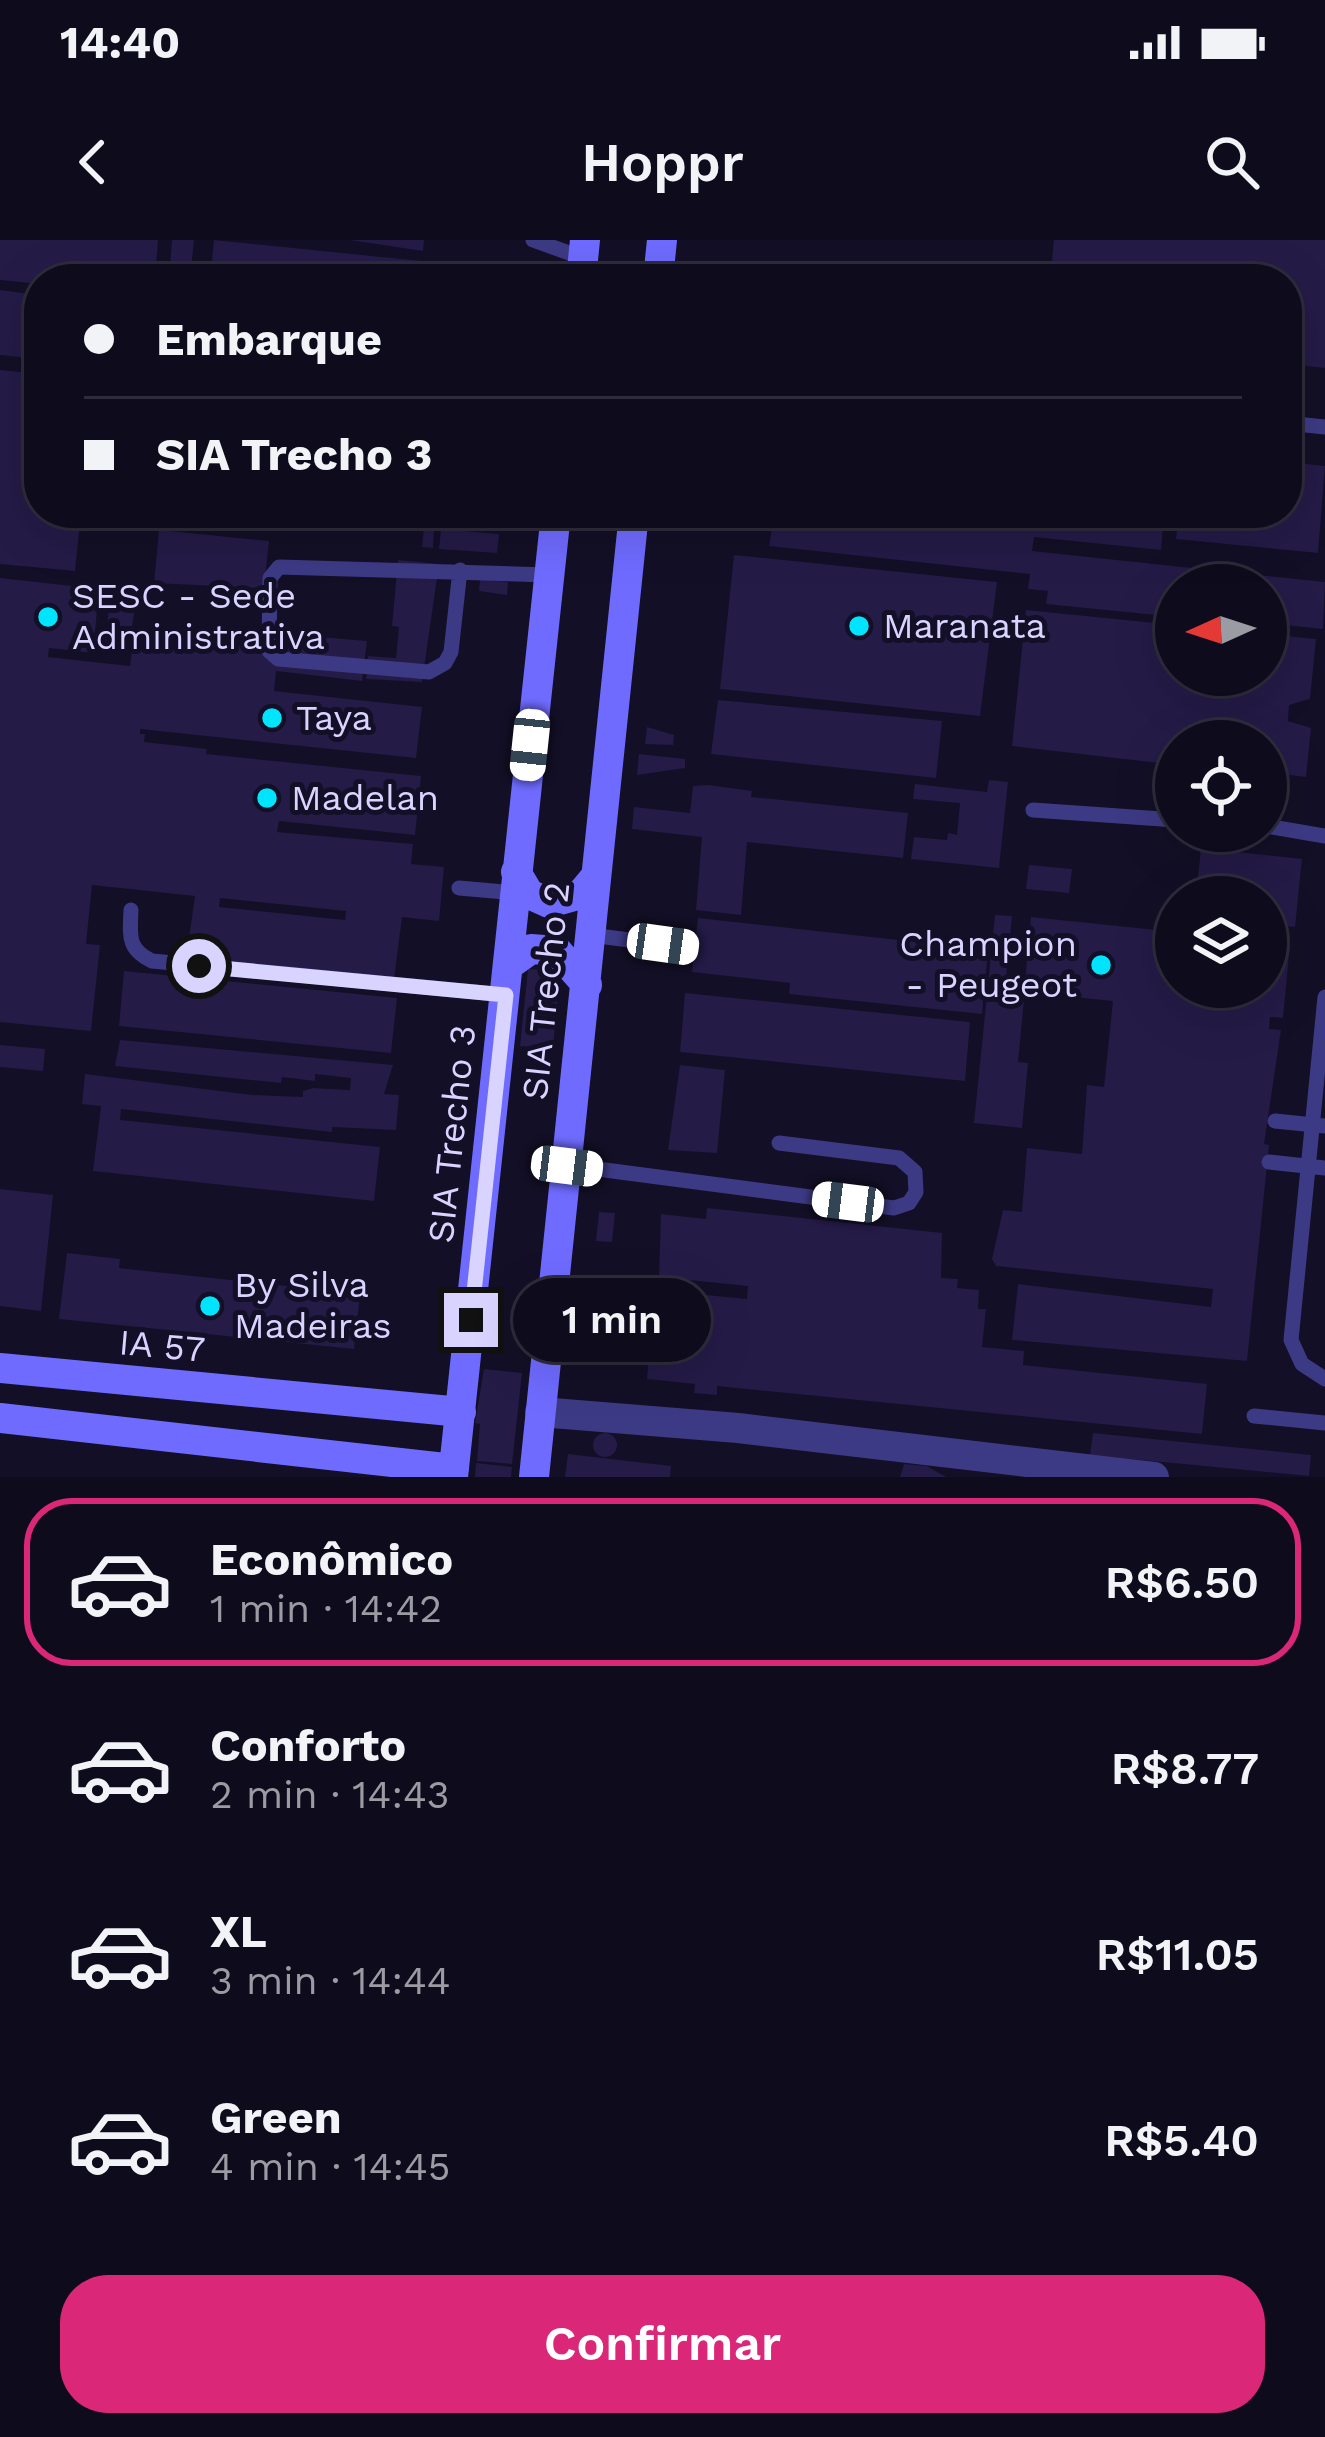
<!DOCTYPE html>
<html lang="pt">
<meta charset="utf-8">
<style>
:root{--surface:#0e0b1c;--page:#1c1929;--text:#f1f3f6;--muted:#9b9ba3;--line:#2e2b3b;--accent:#db2777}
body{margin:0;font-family:"Work Sans",sans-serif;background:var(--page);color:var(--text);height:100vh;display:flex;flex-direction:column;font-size:45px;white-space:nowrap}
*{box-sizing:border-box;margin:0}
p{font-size:39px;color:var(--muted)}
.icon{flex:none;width:66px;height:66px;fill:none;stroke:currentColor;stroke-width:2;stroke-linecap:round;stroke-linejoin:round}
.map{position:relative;height:1237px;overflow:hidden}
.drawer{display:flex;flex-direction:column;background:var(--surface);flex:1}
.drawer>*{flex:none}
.hud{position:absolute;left:24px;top:24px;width:1278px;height:264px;border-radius:48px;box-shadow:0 12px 48px #0002,0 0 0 3px var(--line);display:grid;align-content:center;height:264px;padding:0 60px;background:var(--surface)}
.needle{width:78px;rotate:267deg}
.tools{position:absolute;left:1155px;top:324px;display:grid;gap:24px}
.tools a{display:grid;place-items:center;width:132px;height:132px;border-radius:50%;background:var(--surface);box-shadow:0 12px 48px #0002,0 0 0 3px var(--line);font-size:60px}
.end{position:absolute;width:54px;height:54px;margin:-27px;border:15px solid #d9d4ff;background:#111;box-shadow:0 0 0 6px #111}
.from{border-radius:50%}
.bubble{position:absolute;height:84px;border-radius:42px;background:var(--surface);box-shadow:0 12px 48px #0002,0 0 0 3px var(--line);font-size:39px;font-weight:600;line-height:84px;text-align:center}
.car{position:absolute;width:36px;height:72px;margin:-36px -18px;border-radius:15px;box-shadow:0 0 9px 3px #0007;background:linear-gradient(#fff 24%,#345 0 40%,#fff 0 76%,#345 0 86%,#fff 0)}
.hud b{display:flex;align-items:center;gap:42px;height:114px;font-size:45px}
.hud b+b{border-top:3px solid var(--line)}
.hud i{width:30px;height:30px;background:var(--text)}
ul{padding:21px 0 0;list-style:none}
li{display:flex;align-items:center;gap:36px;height:168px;margin:0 24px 18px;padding:0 36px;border:6px solid transparent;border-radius:48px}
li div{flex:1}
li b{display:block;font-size:45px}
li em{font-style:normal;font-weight:600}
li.current{border-color:var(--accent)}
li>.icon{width:108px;height:108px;stroke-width:1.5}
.action{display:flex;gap:24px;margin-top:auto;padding:24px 60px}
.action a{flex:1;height:138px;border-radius:48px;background:var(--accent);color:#fff;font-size:48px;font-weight:600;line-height:138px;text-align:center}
.status{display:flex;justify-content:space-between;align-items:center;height:84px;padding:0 60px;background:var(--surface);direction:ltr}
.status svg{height:33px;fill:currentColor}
header{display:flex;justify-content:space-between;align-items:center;height:156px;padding:0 60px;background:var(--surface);font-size:54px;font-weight:600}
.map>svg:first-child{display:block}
.building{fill:#241b47;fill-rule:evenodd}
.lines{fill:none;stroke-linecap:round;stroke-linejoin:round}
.lane{stroke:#3d3a85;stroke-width:15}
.street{stroke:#3d3a85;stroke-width:30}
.secondary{stroke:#6f6bff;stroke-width:30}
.route{stroke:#d9d4ff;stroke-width:15}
.poi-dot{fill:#00e5ff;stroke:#130f26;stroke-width:4.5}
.labels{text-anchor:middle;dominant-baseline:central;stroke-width:10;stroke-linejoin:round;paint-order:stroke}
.poi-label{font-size:36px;fill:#d9d4ff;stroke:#130f26;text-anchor:start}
.street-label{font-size:36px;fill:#d9d4ff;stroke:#130f26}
</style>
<div class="status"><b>14:40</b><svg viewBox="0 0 49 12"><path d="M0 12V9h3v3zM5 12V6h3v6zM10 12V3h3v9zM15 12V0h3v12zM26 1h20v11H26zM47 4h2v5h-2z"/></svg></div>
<header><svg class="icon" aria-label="back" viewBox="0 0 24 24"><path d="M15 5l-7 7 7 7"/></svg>Hoppr<svg class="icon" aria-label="search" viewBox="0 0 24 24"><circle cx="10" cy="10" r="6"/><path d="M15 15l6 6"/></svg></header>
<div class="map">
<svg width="1325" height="1237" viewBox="0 0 1325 1237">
<rect width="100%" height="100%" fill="#130f26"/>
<!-- building -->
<path class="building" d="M 0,0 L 158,0 L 155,39 L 39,39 L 39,44 L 0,40 Z
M 172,0 L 194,0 L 190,39 L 169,39 Z
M 214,0 L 421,21 L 466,28 L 465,39 L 210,39 Z
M 350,0 L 424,0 L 423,11 Z
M 1054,0 L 1325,0 L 1325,128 L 1287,124 L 1287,39 L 1050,39 Z
M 0,50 L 39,55 L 39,119 L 0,115 Z
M 0,130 L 39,134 L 39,273 L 81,273 L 75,331 L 0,324 Z
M 1287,222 L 1325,226 L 1318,313 L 1176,299 L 1179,273 L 1287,273 Z
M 220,273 L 392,273 L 391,291 L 368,291 Z
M 723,273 L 1164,273 L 1161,310 L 1034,297 L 1032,311 L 1325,342 L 1323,389 L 1266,383 L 1266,345 L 1176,345 L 1176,377 L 1046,364 L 1048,351 L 1028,349 L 1030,334 L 769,306 L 773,282 Z
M 424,288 L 434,289 L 433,308 L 422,307 Z
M 441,289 L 499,294 L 497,313 L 439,309 Z
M 159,290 L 269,301 L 264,348 L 154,343 Z
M 734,315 L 997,342 L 980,476 L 720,449 Z
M 398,320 L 439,324 L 422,442 L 366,439 L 368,416 L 396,418 L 399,387 L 392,386 Z
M 0,338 L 99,349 L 93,413 L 49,408 L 48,417 L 130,426 L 134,394 L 271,409 L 272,393 L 367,401 L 362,441 L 276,431 L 274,451 L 422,467 L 416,518 L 140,489 L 140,494 L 145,494 L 144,502 L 207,509 L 206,514 L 421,536 L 415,595 L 279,581 L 277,592 L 413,604 L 411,624 L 444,627 L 439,681 L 402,677 L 394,739 L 186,720 L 195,656 L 92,645 L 86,704 L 100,705 L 91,791 L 0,782 ZM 220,658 L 346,671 L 345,680 L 219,667 Z
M 480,339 L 508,342 L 507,355 L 479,351 Z
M 116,351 L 137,353 L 129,407 L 105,404 L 110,358 Z
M 1026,370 L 1176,385 L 1176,435 L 1266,435 L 1266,394 L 1316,399 L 1310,459 L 1289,465 L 1288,481 L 1311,488 L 1306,537 L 1266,532 L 1266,501 L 1176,501 L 1176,525 L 1012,506 Z
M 718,460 L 942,481 L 936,538 L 711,514 Z
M 647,487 L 674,495 L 673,505 L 645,504 Z
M 639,514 L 685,519 L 685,528 L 637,535 Z
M 989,540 L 1008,542 L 999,628 L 911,619 L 914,597 L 947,600 L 948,593 L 957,595 L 960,563 L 913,559 L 915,544 L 987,552 Z
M 708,545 L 752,551 L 751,557 L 908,573 L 903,618 L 747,602 L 741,675 L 696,670 L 702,597 L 632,589 L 634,567 L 690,573 L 693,546 Z
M 1201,608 L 1302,619 L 1295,687 L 1266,684 L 1266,657 L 1196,657 Z
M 1029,625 L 1072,629 L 1069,653 L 1026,649 Z
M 995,675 L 1012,676 L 1005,748 L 1025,750 L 1018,822 L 1028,823 L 1022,888 L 974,883 Z
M 1031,677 L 1176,692 L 1176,747 L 1266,747 L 1266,701 L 1290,704 L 1283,778 L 1270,777 L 1269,789 L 1281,790 L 1264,904 L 1269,905 L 1247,1121 L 1012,1100 L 1018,1044 L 1211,1067 L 1213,1049 L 996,1026 L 992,1019 L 1003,970 L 1022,972 L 1027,908 L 1082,914 L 1087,845 L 1104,847 L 1113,761 L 1024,752 Z
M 698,678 L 953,706 L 953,697 L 989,701 L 982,774 L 789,754 L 790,743 L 692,732 Z
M 528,729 L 560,731 L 553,809 L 520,806 Z
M 124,731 L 397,758 L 391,813 L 119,786 Z
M 685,753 L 970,782 L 965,841 L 680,812 Z
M 120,800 L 393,825 L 384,854 L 399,855 L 396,890 L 332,887 L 332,892 L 121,869 L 120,880 L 380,907 L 374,961 L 93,931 L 101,866 L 82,864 L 85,834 L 252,855 L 303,857 L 303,851 L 313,848 L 350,850 L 351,838 L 315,834 L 315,841 L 282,837 L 281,843 L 115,826 Z
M 0,805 L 45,809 L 43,831 L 0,827 Z
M 680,825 L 725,830 L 717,913 L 668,910 Z
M 0,949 L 53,955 L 41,1071 L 0,1066 Z
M 707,968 L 942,993 L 941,1038 L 958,1039 L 957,1048 L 979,1050 L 978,1069 L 986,1069 L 982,1107 L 1024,1111 L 1023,1125 L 1207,1144 L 1202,1194 L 717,1146 L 717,1155 L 694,1153 L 695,1144 L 647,1139 L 655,1050 L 747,1059 L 748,1046 L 659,1037 L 661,974 L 706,979 Z
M 599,972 L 615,973 L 612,1002 L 596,1001 Z
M 67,1013 L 120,1019 L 119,1028 L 360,1054 L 354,1109 L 59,1079 Z
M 484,1129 L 522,1133 L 512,1224 L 477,1221 L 480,1184 L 475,1183 Z
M593 1205a12 12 0 1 1 24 0a12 12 0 1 1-24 0Z
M 1093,1193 L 1311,1215 L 1309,1236 L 1090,1215 Z
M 568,1214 L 671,1226 L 670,1237 L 565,1237 Z
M 476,1223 L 512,1227 L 511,1237 L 475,1237 Z
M 904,1224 L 927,1226 L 946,1237 L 900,1237 Z"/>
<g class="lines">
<!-- lane -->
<path class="lane" d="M 533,0 L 583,18
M 1287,183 L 1325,187
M 460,330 L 451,412 L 445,423 L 429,432 L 278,419 L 269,411 L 270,338 L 279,327 L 549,335
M 1033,570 L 1176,580
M 1266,586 L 1325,596
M 459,648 L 515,653
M 131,670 C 130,696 127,709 152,721 L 506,755
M 591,695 L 690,708
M 1325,757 L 1291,1100 L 1302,1124 L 1325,1139
M 1275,881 L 1325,886
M 1269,922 L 1325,928
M 567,925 L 894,968 L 909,963 L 916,952 L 915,932 L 899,918 L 779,903
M 550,1084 L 643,1093
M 1254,1176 L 1325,1183"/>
<!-- street -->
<path class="street" d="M 540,1172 L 738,1188 L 1154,1237"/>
<!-- secondary -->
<path class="secondary" d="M 581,39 L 585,0
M 658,39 L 662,0
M 516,632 L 529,654 L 549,663 L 581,654 L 596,636
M 510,724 L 531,709 L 557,711 L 587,745
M 0,1128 L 461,1172
M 0,1178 L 454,1229
M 453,1237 L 556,273
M 534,1237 L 634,273"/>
</g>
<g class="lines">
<!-- route -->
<path class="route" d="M 199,726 L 506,755 L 471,1080"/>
</g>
<!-- markers -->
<g class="poi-dot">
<circle cx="48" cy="377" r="12"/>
<circle cx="859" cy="386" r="12"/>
<circle cx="272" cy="478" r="12"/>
<circle cx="267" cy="558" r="12"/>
<circle cx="1101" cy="725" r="12"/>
<circle cx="210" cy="1066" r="12"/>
</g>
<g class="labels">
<!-- poi labels -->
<g class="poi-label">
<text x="72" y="356">SESC - Sede<tspan x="72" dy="41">Administrativa</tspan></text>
<text x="883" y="386">Maranata</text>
<text x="296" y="478">Taya</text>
<text x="291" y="558">Madelan</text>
<text x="1077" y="704" text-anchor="end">Champion<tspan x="1077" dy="41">- Peugeot</tspan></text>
<text x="234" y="1045">By Silva<tspan x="234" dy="41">Madeiras</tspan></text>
</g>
<!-- street labels -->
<g class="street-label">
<text transform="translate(546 751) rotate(-84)">SIA Trecho 2</text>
<text transform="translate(452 894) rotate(-84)">SIA Trecho 3</text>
<text transform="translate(162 1106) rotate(5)">IA 57</text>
</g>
</g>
</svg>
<div class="tools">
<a><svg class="needle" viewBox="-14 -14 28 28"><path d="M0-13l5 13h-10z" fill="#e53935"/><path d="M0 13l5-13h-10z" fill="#9b9ba3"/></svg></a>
<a><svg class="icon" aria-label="locate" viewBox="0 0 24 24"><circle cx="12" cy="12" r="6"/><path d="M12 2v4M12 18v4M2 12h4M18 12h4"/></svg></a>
<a><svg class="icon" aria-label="layers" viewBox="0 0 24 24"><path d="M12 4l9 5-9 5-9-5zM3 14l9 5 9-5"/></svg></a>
</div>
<i class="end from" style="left:199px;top:726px"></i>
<i class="end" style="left:471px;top:1080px"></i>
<div class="bubble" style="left:513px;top:1038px;width:198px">1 min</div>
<i class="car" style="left:530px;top:505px;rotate:186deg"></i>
<i class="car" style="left:663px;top:704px;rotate:98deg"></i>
<i class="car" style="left:567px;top:926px;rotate:97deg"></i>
<i class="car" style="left:848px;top:962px;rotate:277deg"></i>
<div class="hud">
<b><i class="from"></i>Embarque</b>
<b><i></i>SIA Trecho 3</b>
</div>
</div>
<section class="drawer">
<ul>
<li class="current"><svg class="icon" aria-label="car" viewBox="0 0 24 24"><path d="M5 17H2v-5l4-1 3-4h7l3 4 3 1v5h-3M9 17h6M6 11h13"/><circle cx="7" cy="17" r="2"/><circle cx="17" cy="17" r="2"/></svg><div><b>Econômico</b><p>1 min · 14:42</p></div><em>R$6.50</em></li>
<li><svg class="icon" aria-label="car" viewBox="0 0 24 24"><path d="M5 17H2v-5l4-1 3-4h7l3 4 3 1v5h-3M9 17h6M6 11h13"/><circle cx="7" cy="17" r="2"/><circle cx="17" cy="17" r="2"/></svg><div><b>Conforto</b><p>2 min · 14:43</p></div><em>R$8.77</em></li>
<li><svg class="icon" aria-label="car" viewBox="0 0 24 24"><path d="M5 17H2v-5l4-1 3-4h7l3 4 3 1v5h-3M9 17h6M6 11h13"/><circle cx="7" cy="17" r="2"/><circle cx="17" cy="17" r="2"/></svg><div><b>XL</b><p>3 min · 14:44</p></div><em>R$11.05</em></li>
<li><svg class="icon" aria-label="car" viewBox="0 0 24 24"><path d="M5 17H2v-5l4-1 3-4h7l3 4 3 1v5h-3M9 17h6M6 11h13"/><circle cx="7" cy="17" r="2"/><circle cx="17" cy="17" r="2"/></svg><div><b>Green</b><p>4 min · 14:45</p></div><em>R$5.40</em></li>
</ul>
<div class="action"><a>Confirmar</a></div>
</section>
